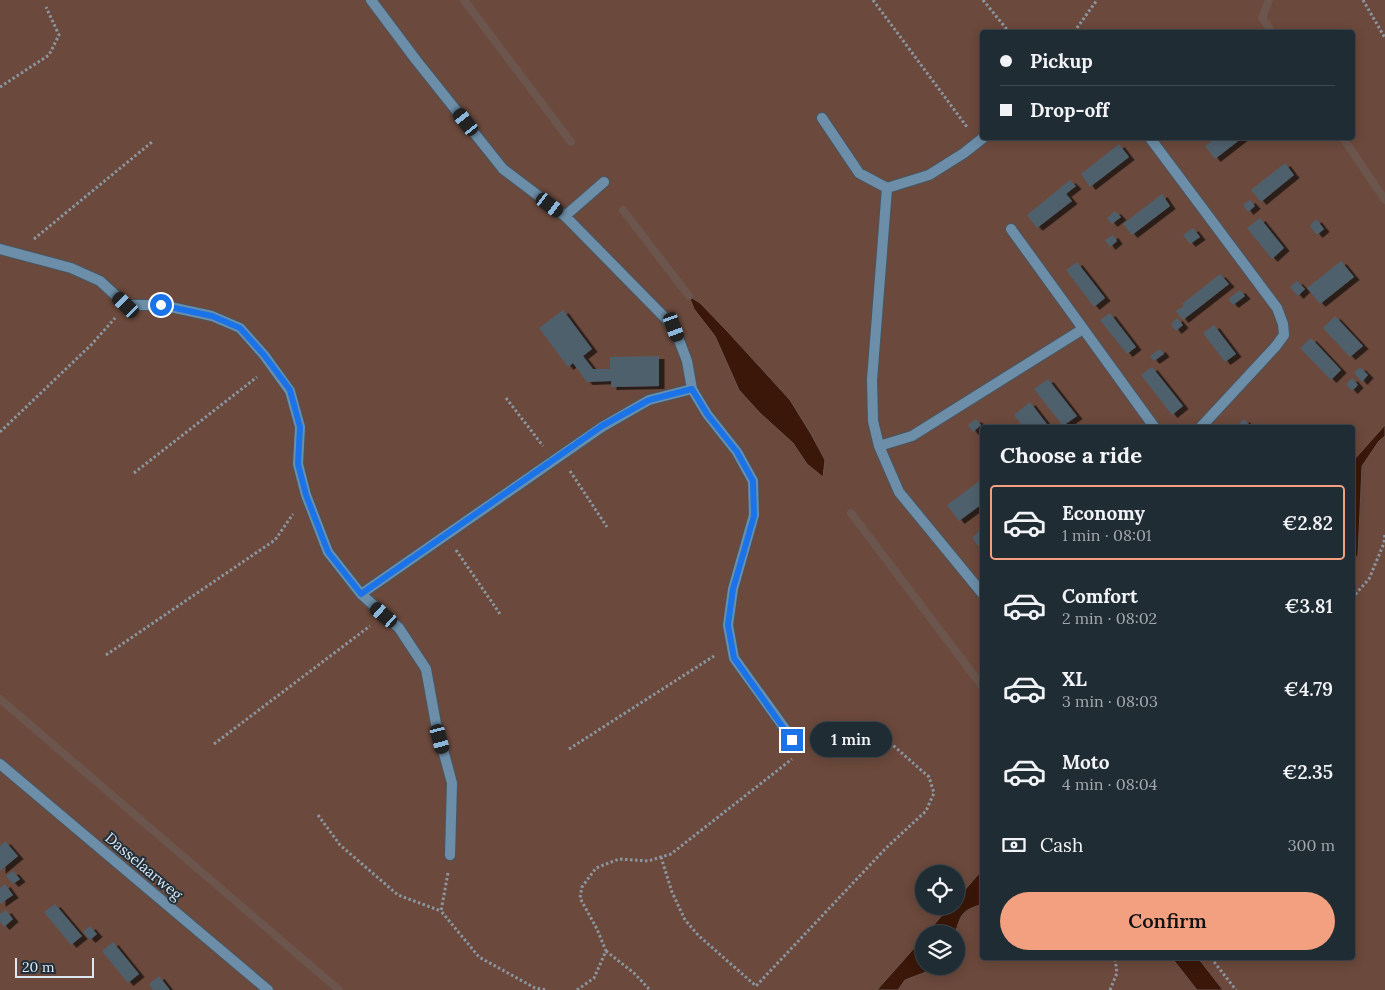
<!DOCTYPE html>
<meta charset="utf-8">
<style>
:root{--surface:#202c34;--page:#28343c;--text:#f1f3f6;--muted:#a2a7ac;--line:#3d484f;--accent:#f2a080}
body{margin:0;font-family:Lora,serif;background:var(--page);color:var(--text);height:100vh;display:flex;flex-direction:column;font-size:19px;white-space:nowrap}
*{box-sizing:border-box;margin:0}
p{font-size:16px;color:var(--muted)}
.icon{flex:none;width:28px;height:28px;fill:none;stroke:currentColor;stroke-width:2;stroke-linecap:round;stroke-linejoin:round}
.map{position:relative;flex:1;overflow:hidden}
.side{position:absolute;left:980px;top:425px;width:375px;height:535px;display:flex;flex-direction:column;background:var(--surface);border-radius:5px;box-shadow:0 2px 12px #0003,0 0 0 1px var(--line)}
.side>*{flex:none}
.top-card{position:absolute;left:980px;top:30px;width:375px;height:110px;border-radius:5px;box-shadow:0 2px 12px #0003,0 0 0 1px var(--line);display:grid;align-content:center;height:110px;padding:0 20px;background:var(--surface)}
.controls{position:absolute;left:915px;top:865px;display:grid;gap:10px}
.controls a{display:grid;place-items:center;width:50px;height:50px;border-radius:50%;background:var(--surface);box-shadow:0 2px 12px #0003,0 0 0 1px var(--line);font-size:25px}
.scale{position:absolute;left:15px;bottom:12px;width:79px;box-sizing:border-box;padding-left:5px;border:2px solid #dee7ef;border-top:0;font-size:14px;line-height:18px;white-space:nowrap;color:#dee7ef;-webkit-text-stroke:4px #21303b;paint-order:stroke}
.end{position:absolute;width:22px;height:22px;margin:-11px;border:6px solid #1a73e8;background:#fff;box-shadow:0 0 0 2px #fff}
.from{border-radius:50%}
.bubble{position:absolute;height:35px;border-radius:18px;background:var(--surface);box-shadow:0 2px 12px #0003,0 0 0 1px var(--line);font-size:16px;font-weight:600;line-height:35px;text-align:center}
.car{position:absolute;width:15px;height:30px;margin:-15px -8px;border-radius:6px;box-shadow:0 0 4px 1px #0007;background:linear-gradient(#222 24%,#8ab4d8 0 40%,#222 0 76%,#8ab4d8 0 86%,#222 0)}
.top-card b{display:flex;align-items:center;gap:18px;height:48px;font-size:19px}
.top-card b+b{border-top:1px solid var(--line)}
.top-card i{width:12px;height:12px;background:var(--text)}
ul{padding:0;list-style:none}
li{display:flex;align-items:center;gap:15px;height:75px;margin:0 10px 8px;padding:0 10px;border:2px solid transparent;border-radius:5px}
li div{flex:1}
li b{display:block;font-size:19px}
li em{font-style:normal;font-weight:600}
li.active{border-color:var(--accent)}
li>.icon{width:45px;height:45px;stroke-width:1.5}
h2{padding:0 20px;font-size:22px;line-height:60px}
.pay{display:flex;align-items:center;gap:12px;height:55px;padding:0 20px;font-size:19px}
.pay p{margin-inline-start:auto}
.primary-button{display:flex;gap:10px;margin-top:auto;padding:10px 20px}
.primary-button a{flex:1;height:58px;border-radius:30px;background:var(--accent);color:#111;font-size:20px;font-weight:600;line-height:58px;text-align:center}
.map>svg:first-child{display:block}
.green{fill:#6b493c;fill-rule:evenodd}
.water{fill:#3a1708;stroke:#6b554d}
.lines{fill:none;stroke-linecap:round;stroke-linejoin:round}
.stream{stroke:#6b554d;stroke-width:8}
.building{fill:#50606d;filter:url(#shadow)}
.lane-casing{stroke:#485661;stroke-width:12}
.street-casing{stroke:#485661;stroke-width:12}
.path{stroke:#8b96a0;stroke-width:3;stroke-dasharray:2.5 2.5;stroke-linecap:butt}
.lane{stroke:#6c8ea8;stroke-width:10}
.street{stroke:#6c8ea8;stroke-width:10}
.route{stroke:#1a73e8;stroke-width:6}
.labels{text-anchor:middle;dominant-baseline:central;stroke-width:4;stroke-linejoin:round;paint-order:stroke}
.street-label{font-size:15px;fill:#dee7ef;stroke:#21303b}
</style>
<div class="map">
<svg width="1385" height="990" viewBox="0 0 1385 990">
<defs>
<filter id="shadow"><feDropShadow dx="5.5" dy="3" stdDeviation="0" flood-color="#0009"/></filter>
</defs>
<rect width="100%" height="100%" fill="#2b3a46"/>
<!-- green -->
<path class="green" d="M 0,0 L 1385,0 L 1385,430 L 1353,466 L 1352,428 L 982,428 L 982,875 L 956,904 L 956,874 L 924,874 L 924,906 L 955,906 L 930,934 L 924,934 L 924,940 L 879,990 L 0,990 ZM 982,32 L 1352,32 L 1352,138 L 982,138 Z
M 1385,436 L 1385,990 L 1223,990 L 1198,958 L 1352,958 L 1353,561 L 1358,555 L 1362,466 L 1379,441 Z
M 982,904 L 982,958 L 1172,958 L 1197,990 L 898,990 L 904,980 L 926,972 L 934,966 L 956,966 L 956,934 L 955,934 C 962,912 961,912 982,904 Z"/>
<!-- water -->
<path class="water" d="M 689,296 L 700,303 L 727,331 L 790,400 L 811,434 L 825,460 L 823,477 L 807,464 L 793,443 L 760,413 L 739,390 L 715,336 L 694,309 Z
M 1385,425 L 1385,436 L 1379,441 L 1362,466 L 1358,555 L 1353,561 L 1353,461 Z
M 982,870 L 982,904 C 961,912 962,912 955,934 L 926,934 L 950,906 L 956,906 L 956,900 Z
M 924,937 L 924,966 L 934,966 L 926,972 L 905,980 L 898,990 L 877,990 Z
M 1172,958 L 1198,958 L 1223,990 L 1197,990 Z"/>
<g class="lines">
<!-- stream -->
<path class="stream" d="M 464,0 L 571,142
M 1269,0 L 1262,18 L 1272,32
M 1343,138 L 1385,200
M 623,210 L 689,296
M 851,513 L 982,686
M 0,699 L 339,990"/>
</g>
<!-- building -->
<path class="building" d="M 1216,138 L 1242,138 L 1215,159 L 1205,146 Z
M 1119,144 L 1129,157 L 1090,187 L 1081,174 Z
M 1285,163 L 1294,175 L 1261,202 L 1251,190 Z
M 1070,180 L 1076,186 L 1066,194 L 1072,201 L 1037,228 L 1027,215 Z
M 1162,194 L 1170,206 L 1132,235 L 1123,224 Z
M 1250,200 L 1255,206 L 1248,212 L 1243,205 Z
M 1115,211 L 1121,217 L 1112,224 L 1107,218 Z
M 1260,218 L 1284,248 L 1272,259 L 1247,228 Z
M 1316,219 L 1324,229 L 1317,235 L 1310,226 Z
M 1193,228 L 1200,237 L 1190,244 L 1183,235 Z
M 1113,235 L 1117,241 L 1110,247 L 1105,240 Z
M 1341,261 L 1354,277 L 1320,304 L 1307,288 Z
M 1077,262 L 1105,298 L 1094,307 L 1066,270 Z
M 1220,274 L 1229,284 L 1183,320 L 1176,311 L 1184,306 L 1182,304 Z
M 1297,281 L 1305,289 L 1298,296 L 1290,287 Z
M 1240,290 L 1245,296 L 1233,305 L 1228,299 Z
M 563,310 L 592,349 L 583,356 L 593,369 L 610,369 L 610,357 L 659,356 L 659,386 L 611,387 L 611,381 L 587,382 L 573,363 L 568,367 L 539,328 Z
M 1110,313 L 1136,347 L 1127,354 L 1100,320 Z
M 1335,316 L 1363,346 L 1350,357 L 1323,328 Z
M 1177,318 L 1183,325 L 1176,331 L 1171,324 Z
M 1214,325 L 1236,354 L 1225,362 L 1203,333 Z
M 1311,338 L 1341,370 L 1331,380 L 1300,348 Z
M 1160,349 L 1164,354 L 1154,361 L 1150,356 Z
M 1152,367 L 1183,406 L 1172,415 L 1141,375 Z
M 1360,367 L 1368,375 L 1362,382 L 1354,373 Z
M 1352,378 L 1358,385 L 1352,391 L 1346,384 Z
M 1048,379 L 1077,416 L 1063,426 L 1034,389 Z
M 1030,402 L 1050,428 L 1024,428 L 1014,415 Z
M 976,419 L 981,425 L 973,432 L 968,425 Z
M 1244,419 L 1252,428 L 1235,428 Z
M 982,479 L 982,504 L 959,521 L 947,505 Z
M 982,528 L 982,550 L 972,538 Z
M 5,841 L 18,856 L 0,871 L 0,846 Z
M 13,871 L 20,879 L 13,884 L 6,876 Z
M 5,884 L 13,895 L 0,904 L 0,888 Z
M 55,904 L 82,936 L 71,945 L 44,912 Z
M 6,910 L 13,919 L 4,927 L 0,922 L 0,914 Z
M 90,926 L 97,934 L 90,940 L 83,932 Z
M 113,942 L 139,974 L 128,983 L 102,951 Z
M 159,976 L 170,990 L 153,990 L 149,984 Z"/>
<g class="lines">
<!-- lane casing -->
<g class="lane-casing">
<path id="lane" d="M 822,118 L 859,173 L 887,188 L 929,175 L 964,153 L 983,138
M 1150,138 L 1277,308 L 1283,324 L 1284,335 L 1276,346 L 1200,428
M 604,182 L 565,216 L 674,327 L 687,361 L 692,389 L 707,414 L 737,452 L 753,481 L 754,515 L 733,589 L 728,625 L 734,658 L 793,740
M 887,188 L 872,380 L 873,421 L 879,446 L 899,492 L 982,593
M 1011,229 L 1155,428
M 0,249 L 71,268 L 100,281 L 126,305 L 161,305 L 212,316 L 240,328 L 264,355 L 290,391 L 300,427 L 298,464 L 306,495 L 328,552 L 361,594 L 399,628 L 426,669 L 436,724 L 452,783 L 450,855
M 879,446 L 912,436 L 1083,329
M 361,594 L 602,427 L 649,400 L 692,389"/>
</g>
<!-- street casing -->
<g class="street-casing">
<path id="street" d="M 371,0 L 416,60 L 503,169 L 565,216
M 0,764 L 268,990"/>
</g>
<!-- path -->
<path class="path" d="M 873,0 L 967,127
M 983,0 L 1009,32
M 1363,0 L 1385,38
M 1074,32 L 1097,0
M 0,87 L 49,55 L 59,35 L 46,7
M 34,239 L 152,142
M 506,398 L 543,446
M 0,432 L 92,344 L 115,318
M 570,471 L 607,527
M 134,473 L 257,377
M 456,550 L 500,614
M 1352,598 L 1369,579 L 1384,543 L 1385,533
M 106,655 L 275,540 L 293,514
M 214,744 L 370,626
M 569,749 L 714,656
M 318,815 L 340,845 L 398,895 L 441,911
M 661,857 L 672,892 L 685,920 L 699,936 L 756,986 L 886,848 L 926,811 L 934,793 L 929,777 L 879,733 L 853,729 L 821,739 L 810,746
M 448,873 L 441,911 L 479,957 L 535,988 L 547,990
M 606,951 L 634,973 L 650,990
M 1211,958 L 1236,990
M 577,990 L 594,978 L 606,951 L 597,929 L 580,898 L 582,887 L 596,868 L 619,859 L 648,861 L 671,854 L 792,759
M 1110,990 L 1117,973 L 1115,958"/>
<!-- lane -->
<use href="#lane" class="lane"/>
<!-- street -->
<use href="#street" class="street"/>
</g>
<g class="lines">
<!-- route -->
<path class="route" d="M 161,305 L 212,316 L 240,328 L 264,355 L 290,390 L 300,427 L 298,464 L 306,495 L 328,552 L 361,594 L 602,426 L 649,400 L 692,389 L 707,414 L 737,452 L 753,481 L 754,516 L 733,589 L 728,625 L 734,658 L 792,740"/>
</g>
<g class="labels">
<!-- street labels -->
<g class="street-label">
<text transform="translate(144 866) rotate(40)">Dasselaarweg</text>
</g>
</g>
</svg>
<div class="controls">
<a><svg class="icon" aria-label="locate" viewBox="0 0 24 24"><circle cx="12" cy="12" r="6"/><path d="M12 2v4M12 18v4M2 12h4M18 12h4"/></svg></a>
<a><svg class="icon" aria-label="layers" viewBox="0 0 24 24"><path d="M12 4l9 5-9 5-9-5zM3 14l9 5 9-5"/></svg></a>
</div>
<div class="scale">20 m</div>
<i class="end from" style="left:161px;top:305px"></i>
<i class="end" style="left:792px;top:740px"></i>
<div class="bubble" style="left:810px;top:722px;width:82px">1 min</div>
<i class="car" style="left:466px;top:122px;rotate:322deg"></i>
<i class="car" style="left:550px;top:205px;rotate:127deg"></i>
<i class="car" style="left:126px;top:305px;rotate:314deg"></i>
<i class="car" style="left:674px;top:327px;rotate:160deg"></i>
<i class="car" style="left:384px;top:615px;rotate:311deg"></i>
<i class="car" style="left:440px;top:739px;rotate:165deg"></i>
<div class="top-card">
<b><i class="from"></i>Pickup</b>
<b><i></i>Drop-off</b>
</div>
<section class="side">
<h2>Choose a ride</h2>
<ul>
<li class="active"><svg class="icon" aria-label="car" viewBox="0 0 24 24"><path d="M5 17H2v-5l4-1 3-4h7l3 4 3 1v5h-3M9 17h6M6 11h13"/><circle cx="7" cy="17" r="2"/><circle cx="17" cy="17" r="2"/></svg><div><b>Economy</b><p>1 min · 08:01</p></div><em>€2.82</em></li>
<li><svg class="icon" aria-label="car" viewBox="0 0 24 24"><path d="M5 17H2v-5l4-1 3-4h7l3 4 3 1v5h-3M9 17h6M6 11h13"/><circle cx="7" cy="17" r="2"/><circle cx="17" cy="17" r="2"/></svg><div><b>Comfort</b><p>2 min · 08:02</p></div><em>€3.81</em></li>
<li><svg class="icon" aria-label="car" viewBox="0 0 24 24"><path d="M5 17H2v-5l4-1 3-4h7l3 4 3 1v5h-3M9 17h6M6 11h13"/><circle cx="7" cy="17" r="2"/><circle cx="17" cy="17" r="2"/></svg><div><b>XL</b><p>3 min · 08:03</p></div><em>€4.79</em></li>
<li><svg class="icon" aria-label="car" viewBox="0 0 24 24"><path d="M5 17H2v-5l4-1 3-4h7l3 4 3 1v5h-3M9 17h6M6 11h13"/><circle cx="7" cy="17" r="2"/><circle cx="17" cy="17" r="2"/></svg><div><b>Moto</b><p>4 min · 08:04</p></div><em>€2.35</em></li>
</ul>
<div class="pay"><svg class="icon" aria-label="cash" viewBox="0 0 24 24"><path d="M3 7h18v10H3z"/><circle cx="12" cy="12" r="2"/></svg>Cash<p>300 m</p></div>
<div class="primary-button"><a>Confirm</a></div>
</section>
</div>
